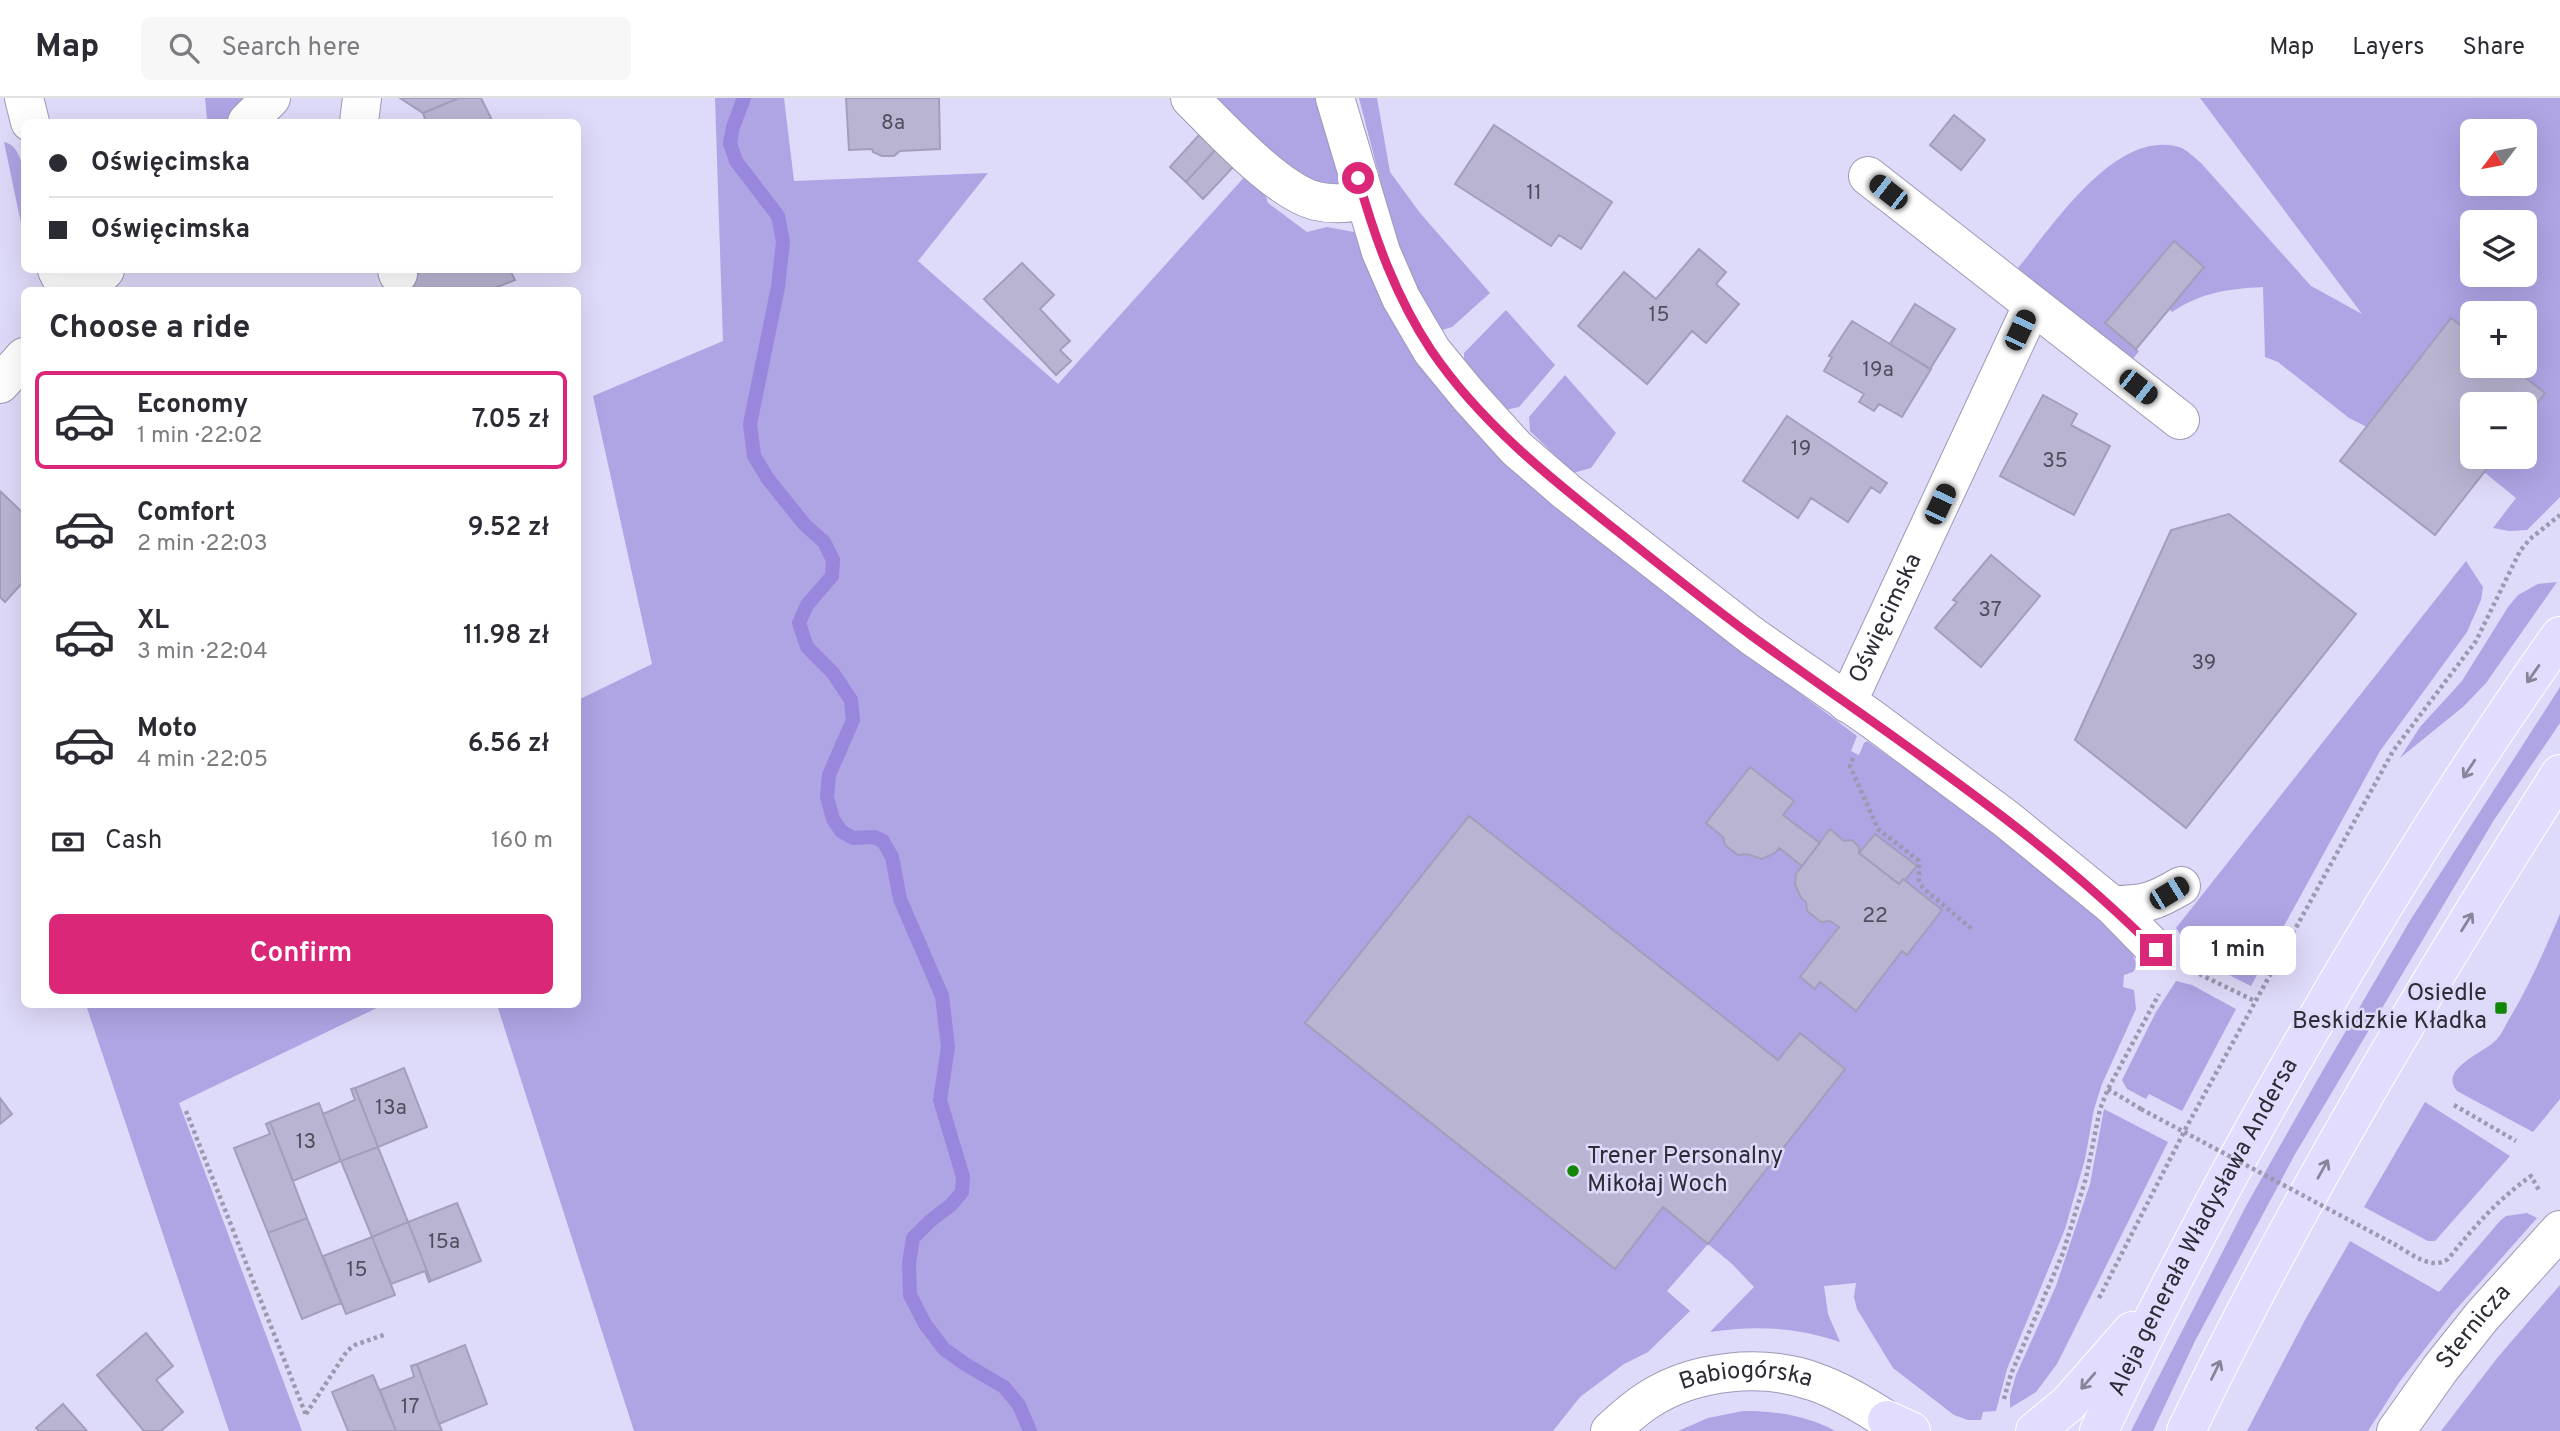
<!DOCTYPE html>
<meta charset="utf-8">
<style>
:root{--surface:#fff;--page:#f7f7f7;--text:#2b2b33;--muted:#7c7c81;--line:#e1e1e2;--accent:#db2777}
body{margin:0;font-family:Overpass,sans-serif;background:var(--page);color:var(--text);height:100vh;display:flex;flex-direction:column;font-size:26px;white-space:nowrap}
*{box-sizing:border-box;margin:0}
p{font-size:23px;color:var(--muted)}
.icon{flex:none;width:38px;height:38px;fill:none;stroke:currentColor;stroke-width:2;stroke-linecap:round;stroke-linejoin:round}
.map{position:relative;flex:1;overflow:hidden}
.side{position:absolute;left:21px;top:189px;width:560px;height:721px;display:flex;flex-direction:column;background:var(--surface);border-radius:10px;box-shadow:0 7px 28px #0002}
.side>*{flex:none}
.hud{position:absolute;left:21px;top:21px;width:560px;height:154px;border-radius:10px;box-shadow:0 7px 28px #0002;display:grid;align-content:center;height:154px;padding:0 28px;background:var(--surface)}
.needle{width:46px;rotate:238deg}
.fabs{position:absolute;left:2460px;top:21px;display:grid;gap:14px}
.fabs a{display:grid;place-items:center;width:77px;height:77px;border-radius:10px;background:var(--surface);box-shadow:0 7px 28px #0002;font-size:35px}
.end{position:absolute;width:32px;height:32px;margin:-16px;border:9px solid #db2777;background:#fff;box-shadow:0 0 0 4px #fff}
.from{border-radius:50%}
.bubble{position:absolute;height:49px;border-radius:10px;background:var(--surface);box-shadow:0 7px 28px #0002;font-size:23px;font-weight:600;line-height:49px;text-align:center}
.car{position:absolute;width:21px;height:42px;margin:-21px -10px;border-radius:9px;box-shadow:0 0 5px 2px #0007;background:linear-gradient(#222 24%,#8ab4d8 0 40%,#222 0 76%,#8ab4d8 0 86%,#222 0)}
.hud b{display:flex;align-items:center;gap:24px;height:66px;font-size:26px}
.hud b+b{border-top:2px solid var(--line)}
.hud i{width:18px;height:18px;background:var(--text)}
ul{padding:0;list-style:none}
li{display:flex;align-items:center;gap:21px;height:98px;margin:0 14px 10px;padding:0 14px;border:4px solid transparent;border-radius:10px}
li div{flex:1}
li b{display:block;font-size:26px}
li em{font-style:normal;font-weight:600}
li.current{border-color:var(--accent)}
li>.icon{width:63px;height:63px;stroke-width:1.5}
h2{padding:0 28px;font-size:32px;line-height:84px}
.pay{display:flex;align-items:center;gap:18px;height:77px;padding:0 28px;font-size:26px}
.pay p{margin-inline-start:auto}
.button{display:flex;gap:14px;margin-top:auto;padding:14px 28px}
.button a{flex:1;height:80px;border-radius:10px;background:var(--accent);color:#fff;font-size:28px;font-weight:600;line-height:80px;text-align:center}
header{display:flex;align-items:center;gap:42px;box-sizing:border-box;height:98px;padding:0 35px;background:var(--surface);border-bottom:2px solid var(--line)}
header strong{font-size:33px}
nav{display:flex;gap:38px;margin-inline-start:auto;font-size:24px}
.search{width:490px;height:63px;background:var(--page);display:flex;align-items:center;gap:18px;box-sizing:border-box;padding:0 24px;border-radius:10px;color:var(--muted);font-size:26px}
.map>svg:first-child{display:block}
.green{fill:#afa4e4;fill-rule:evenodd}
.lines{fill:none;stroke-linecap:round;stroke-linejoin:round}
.stream{stroke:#9887dc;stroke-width:14}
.building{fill:#b8b4d2;stroke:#a29ebb;stroke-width:2}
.minor-casing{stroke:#9d99b6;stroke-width:40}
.major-casing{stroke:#fff;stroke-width:40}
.path{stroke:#9b98af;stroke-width:4.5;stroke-dasharray:3.5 3.5;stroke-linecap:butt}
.minor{stroke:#fff;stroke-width:38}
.major{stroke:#e2ddfe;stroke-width:38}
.path-bridge{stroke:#9b98af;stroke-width:4.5;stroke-dasharray:3.5 3.5;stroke-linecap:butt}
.oneway{stroke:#88849a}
.route{stroke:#db2777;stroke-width:9}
.poi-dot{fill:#118705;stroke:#dedaf9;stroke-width:2.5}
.labels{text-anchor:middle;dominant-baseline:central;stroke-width:5;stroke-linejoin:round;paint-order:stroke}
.number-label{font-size:21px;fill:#504e5e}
.street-label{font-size:24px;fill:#2d2c37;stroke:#dedaf9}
.poi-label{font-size:24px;fill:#2d2c37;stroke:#dedaf9;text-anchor:end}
</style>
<header>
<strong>Map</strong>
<div class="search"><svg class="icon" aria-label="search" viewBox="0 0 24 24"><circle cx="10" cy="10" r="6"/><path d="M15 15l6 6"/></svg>Search here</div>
<nav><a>Map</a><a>Layers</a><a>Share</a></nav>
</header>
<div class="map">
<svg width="2560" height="1333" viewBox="0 0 2560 1333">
<rect width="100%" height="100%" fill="#dedaf9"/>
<!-- green -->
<path class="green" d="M 205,0 L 250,0 L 227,24 L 205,24 L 207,22 Z
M 715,0 L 784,0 L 794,83 L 988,75 L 918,163 L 1058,286 L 1248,75 L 1262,87 L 1268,105 L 1307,134 L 1327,129 L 1354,134 L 1379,193 L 1730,543 L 1857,638 L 1851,653 L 1859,657 L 1864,645 L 1867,643 L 1976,720 L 2079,800 L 2132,854 C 2135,862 2138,867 2133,874 L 2124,877 L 2123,889 L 2134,892 L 2136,911 L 2102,986 L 2094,1011 L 2085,1061 L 2065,1131 L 2007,1271 L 1996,1313 L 1983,1314 L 1981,1322 L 1968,1322 L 1954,1317 L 1893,1270 L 1857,1211 L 1854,1199 L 1856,1185 L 1824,1188 L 1828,1216 L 1840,1244 C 1797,1229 1755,1227 1710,1234 L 1754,1189 L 1731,1165 L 1708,1146 L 1667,1193 L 1690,1213 L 1648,1254 L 1624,1266 L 1580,1299 L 1553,1333 L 634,1333 L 497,907 L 578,906 L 578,602 L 652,566 L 593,298 L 723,243 Z
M 1204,0 L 1319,0 L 1342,85 L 1323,90 L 1304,84 Z
M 1359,0 L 1377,0 L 1390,74 L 1420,115 L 1490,195 L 1452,229 L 1439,233 L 1402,167 Z
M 2200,0 L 2560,0 L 2560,399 L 2527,432 L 2509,433 L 2493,430 L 2516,400 L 2484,374 L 2496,359 L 2525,359 L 2525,321 L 2545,295 L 2511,268 L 2525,268 L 2525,215 L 2473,215 L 2473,237 L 2367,329 L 2349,320 L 2278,264 L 2265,259 L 2263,189 C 2228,191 2202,194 2172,214 L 2169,211 L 2204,169 L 2174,144 L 2106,225 L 2139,253 L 2132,262 L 2018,170 C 2053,128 2115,31 2179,49 C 2186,51 2195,60 2201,65 L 2311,188 L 2362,216 ZM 2473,33 L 2525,33 L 2525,86 L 2473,86 ZM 2473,124 L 2525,124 L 2525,177 L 2473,177 Z
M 4,44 C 32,49 25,117 24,140 Z
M 1506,212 L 1555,267 L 1519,309 L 1505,312 L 1464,261 L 1464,255 Z
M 1565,277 L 1616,335 L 1591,370 L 1573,375 L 1530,333 L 1529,319 Z
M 2466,463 L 2483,489 L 2481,502 L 2467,534 L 2380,653 L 2251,888 L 2195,860 L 2176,830 Z
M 2557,484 L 2486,585 L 2464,608 L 2400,660 L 2420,629 L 2462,583 L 2508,509 L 2518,497 L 2538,486 Z
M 2560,589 L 2560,625 L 2494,722 L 2294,1058 L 2194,1245 L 2153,1333 L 2131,1333 L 2246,1108 L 2315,986 L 2411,821 Z
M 2560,816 L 2560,1001 L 2533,1034 L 2457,993 C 2438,970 2485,955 2497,941 C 2503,935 2506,925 2511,918 C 2530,886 2545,851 2560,816 Z
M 2176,883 L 2192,887 L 2236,911 L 2182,1013 L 2149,996 L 2146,1001 L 2127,991 L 2122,982 L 2156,914 Z
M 86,907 L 383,907 L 179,1005 L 302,1333 L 229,1333 Z
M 2425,1004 L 2510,1058 L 2435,1143 L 2428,1143 L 2364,1109 Z
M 2104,1011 L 2168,1044 L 2057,1266 L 2036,1294 L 2010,1310 L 2010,1298 L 2016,1277 L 2056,1188 L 2090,1086 Z
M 2527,1115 L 2537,1120 L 2452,1216 L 2400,1283 L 2368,1333 L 2247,1333 L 2305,1222 L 2350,1143 L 2439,1194 L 2500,1123 L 2506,1118 Z
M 2560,1187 L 2560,1333 L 2441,1333 L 2498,1259 Z
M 1743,1313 C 1774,1313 1806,1317 1835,1333 L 1678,1333 L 1708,1320 Z"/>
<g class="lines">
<!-- stream -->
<path class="stream" d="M 744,0 L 733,29 L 730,45 L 736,63 L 778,118 L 783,144 L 778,189 L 750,326 L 754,358 L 768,381 L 805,427 L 824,444 L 833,462 L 832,478 L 807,507 L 799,525 L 807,549 L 833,575 L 851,602 L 853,622 L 829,677 L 827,699 L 833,721 L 841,733 L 853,740 L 874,739 L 883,743 L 892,759 L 900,801 L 942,898 L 948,949 L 940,1002 L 963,1079 L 962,1094 L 951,1107 L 930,1123 L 913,1140 L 909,1165 L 910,1197 L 925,1226 L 944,1251 L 965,1266 L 1004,1289 L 1019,1307 L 1030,1333"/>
</g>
<!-- building -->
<path class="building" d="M 400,0 L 459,0 L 423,15 Z
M 459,0 L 481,0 L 493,24 L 426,24 L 423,15 Z
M 846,0 L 939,0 L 940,51 L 900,53 L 894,58 L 882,58 L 873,54 L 872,51 L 849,52 Z
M 1954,17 L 1985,42 L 1961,72 L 1930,47 Z
M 1494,27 L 1612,104 L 1581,151 L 1559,137 L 1551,148 L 1455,86 Z
M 1200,36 L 1216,51 L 1186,84 L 1170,69 Z
M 1216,51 L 1235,67 L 1203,101 L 1186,84 Z
M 2174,143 L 2204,169 L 2136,251 L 2105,225 Z
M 1699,151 L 1726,174 L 1716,186 L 1739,206 L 1706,245 L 1692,233 L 1647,286 L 1578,228 L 1624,174 L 1656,201 Z
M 1022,165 L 1054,197 L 1040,211 L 1070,243 L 1060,252 L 1071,263 L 1056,277 L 984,201 Z
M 421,172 L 510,172 L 515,182 L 490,192 L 418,192 L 410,186 Z
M 1915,206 L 1955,231 L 1930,271 L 1890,246 Z
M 2451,220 L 2473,237 L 2473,268 L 2511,268 L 2545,295 L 2525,321 L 2525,306 L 2473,306 L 2473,359 L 2496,359 L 2435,437 L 2340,363 Z
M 1852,223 L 1931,271 L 1902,319 L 1879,306 L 1874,313 L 1859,304 L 1864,296 L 1824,273 L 1832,259 L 1829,258 Z
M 2043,297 L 2077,316 L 2071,327 L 2110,348 L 2074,417 L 2000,378 Z
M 1787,318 L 1887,385 L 1880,395 L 1871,389 L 1848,424 L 1811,400 L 1798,420 L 1743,383 Z
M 0,393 L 24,416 L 24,483 L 5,504 L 0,499 Z
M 2229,416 L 2356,516 L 2186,730 L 2075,642 L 2171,432 Z
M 1991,457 L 2040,498 L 1981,569 L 1935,530 L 1957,504 L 1953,502 Z
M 1750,669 L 1794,703 L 1783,717 L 1820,745 L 1802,768 L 1779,750 L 1775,755 L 1762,761 L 1747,756 L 1738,757 L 1725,747 L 1723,739 L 1706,725 Z
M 1469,718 L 1778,962 L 1800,935 L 1845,971 L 1708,1146 L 1663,1109 L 1615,1171 L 1305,925 Z
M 1830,731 L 1844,743 L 1852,742 L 1859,749 L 1859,755 L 1899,786 L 1903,781 L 1942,812 L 1907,857 L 1902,853 L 1856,913 L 1820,884 L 1815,891 L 1800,879 L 1839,829 L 1830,823 L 1821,824 L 1807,813 L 1806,804 L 1801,800 L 1795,786 L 1796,776 Z
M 1875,736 L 1917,768 L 1905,782 L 1903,781 L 1899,786 L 1859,755 Z
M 404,970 L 427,1029 L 378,1049 L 355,990 Z
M 355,990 L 378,1049 L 341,1063 L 323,1016 L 355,1002 L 351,991 Z
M 0,1000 L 12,1016 L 0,1026 Z
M 319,1005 L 341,1063 L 293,1083 L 270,1024 Z
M 270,1024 L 307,1120 L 268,1135 L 234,1050 L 270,1036 L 266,1026 Z
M 378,1049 L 408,1124 L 372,1139 L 341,1063 Z
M 457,1105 L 481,1163 L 431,1183 L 408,1124 Z
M 307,1120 L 341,1205 L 302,1221 L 268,1135 Z
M 408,1124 L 431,1183 L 429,1184 L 425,1173 L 391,1186 L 372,1139 Z
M 372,1139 L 395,1197 L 346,1216 L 323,1158 Z
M 146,1235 L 173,1268 L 156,1282 L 183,1314 L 161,1333 L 144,1333 L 97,1277 Z
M 465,1247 L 487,1306 L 439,1326 L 417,1266 Z
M 417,1266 L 439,1326 L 442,1333 L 396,1333 L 380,1292 L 414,1279 L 411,1268 Z
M 373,1277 L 396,1333 L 348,1333 L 332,1294 Z
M 63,1306 L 87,1333 L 39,1333 L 36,1330 Z"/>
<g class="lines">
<!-- minor casing -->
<g class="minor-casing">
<g id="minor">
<path d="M 24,0 L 30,24"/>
<path d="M 1190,0 C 1219,29 1277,93 1316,103 C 1333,107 1347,106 1364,102"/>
<path d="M 1335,0 L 1381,154 L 1401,200 L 1432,253 L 1469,298 L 1516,350 L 1567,394 L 1752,538 L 1872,621 L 2005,720 L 2112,807 L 2156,852"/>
<path d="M 247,24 L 271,0"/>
<path d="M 359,24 L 362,0"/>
<path d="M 1868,78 L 2180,322"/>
<path d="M 57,172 L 67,192"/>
<path d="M 397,172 L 398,176"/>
<path d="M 85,192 L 105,172"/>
<path d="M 0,286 L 24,259"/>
<path id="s1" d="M 1847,605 L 2032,208"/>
<path d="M 2112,807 C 2144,807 2154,804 2181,788"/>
<path id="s2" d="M 1610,1333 C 1622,1322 1634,1311 1648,1302 C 1694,1272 1763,1265 1815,1284 C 1841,1293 1864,1307 1887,1322"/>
<path id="s3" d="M 2396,1333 L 2440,1271 L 2483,1217 L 2560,1132"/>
</g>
</g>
<!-- major casing -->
<g class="major-casing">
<g id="major">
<path d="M 1887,1322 L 1911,1333"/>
<path d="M 2035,1333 L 2068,1306 L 2132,1233"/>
<path id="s4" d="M 2099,1333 C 2157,1208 2222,1087 2290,967 C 2374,820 2462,676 2560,538"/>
<path d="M 2186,1333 C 2295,1106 2425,889 2560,676"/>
</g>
</g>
<!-- path -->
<path class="path" d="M 1853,660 L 1850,668 L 1878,731 L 1919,763 L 1919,783 L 1923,790 L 1972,831
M 2193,873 L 2255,903
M 2108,991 L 2141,1011
M 2454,1007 L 2516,1043
M 186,1013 L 306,1317
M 2394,1146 C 2410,1155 2431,1173 2448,1161 C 2475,1128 2496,1103 2531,1078 L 2539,1092
M 2099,1200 L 2187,1028 L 2393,653 L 2476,543 L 2520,453 L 2530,441 L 2560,417
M 2004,1301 L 2011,1276 L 2063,1155 L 2086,1080 L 2100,1011 L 2108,991 L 2159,896
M 306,1316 L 347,1253 L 355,1247 L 386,1236"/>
<!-- minor -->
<use href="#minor" class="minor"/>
<!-- major -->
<use href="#major" class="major"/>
<!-- path-bridge -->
<path class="path-bridge" d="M 2141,1011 L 2394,1146"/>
</g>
<!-- one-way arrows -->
<defs><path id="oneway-shaft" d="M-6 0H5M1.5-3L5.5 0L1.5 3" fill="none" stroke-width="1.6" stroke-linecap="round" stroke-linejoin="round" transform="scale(1.75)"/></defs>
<g class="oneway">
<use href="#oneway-shaft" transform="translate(2533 576) rotate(125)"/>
<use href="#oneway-shaft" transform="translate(2469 671) rotate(123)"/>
<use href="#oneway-shaft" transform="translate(2467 824) rotate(-58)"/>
<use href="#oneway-shaft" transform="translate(2323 1071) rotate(-61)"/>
<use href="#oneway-shaft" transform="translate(2216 1272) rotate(-64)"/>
<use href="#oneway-shaft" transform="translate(2088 1283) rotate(131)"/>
</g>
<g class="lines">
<!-- route -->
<path class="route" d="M 1358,80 C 1375,141 1396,199 1431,252 C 1483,329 1559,387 1631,444 C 1671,476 1711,508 1752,538 C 1891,639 2035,730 2156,852"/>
</g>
<!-- markers -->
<g class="poi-dot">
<rect x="2494" y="903" width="14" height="14" rx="3.5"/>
<circle cx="1573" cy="1073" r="7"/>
</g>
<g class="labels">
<!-- number labels -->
<g class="number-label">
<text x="893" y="25">8a</text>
<text x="1534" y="95">11</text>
<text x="1659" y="217">15</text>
<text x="1878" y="272">19a</text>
<text x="1801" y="351">19</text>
<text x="2055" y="363">35</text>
<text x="1990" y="512">37</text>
<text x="2204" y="565">39</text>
<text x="1875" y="818">22</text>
<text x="391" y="1010">13a</text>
<text x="306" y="1044">13</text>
<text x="444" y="1144">15a</text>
<text x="357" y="1172">15</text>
<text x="410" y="1309">17</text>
</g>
<!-- street labels -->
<g class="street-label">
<text stroke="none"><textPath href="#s1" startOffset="93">Oświęcimska</textPath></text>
<text stroke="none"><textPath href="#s4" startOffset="229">Aleja generała Władysława Andersa</textPath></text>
<text stroke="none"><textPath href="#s3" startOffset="130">Sternicza</textPath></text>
<text stroke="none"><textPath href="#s2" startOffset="152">Babiogórska</textPath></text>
</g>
<!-- poi labels -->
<g class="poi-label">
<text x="2487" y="896">Osiedle<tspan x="2487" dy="28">Beskidzkie Kładka</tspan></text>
<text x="1587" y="1059" text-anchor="start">Trener Personalny<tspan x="1587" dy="28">Mikołaj Woch</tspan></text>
</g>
</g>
</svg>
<div class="fabs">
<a><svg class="needle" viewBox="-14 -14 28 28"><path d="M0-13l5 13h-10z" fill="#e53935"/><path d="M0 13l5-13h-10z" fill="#7c7c81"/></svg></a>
<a><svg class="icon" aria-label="layers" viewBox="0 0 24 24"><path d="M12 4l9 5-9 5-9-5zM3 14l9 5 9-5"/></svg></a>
<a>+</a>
<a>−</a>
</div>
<i class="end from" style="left:1358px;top:80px"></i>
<i class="end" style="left:2156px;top:852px"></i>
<div class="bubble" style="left:2180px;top:828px;width:116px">1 min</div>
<i class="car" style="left:1888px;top:94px;rotate:308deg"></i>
<i class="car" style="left:2020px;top:232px;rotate:25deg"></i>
<i class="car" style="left:2138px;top:289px;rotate:128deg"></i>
<i class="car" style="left:1940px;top:406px;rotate:25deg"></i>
<i class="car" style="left:2169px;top:795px;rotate:59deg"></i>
<div class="hud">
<b><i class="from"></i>Oświęcimska</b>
<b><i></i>Oświęcimska</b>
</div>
<section class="side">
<h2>Choose a ride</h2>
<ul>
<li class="current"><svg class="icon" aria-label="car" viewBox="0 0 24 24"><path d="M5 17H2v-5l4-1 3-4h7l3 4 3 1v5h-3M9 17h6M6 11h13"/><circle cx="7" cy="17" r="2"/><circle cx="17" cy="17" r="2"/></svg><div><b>Economy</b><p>1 min · 22:02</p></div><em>7.05 zł</em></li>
<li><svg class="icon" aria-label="car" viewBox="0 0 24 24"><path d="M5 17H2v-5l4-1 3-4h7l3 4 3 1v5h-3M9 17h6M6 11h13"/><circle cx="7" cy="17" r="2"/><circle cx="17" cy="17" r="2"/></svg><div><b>Comfort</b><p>2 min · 22:03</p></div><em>9.52 zł</em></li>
<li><svg class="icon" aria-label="car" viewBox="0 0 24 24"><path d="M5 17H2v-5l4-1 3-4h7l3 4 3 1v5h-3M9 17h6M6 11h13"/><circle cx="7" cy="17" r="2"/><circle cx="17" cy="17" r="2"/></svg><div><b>XL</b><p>3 min · 22:04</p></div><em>11.98 zł</em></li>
<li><svg class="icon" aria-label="car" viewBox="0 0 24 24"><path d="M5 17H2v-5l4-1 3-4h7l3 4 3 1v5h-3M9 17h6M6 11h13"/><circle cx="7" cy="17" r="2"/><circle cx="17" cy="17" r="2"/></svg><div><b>Moto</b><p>4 min · 22:05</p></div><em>6.56 zł</em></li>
</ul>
<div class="pay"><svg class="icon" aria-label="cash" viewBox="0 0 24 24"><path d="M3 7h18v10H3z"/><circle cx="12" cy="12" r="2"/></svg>Cash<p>160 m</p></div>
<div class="button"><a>Confirm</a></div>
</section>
</div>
